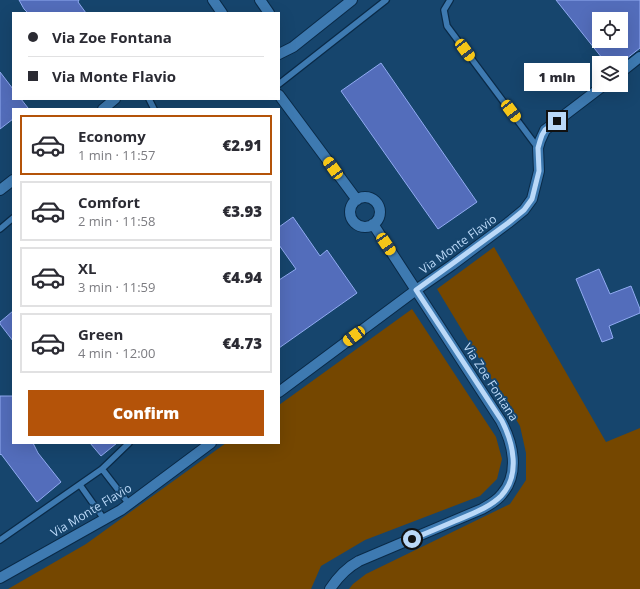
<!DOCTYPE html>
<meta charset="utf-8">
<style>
:root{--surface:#fff;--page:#f2f2f3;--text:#2b2b33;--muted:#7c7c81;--line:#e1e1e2;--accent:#b45309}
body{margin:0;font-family:"Open Sans",sans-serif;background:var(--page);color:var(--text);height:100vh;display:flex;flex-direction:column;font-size:15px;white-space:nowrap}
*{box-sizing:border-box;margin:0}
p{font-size:13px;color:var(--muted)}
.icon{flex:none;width:22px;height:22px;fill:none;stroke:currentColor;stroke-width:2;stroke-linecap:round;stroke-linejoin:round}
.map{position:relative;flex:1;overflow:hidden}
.sheet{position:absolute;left:12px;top:108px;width:268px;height:336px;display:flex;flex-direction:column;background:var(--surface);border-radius:0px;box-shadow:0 4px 16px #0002}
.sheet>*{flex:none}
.guide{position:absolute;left:12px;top:12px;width:268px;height:88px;border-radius:0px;box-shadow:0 4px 16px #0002;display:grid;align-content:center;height:88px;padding:0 16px;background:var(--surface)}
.tools{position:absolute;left:592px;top:12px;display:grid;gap:8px}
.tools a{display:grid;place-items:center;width:36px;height:36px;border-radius:0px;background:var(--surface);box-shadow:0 4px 16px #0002;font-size:20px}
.end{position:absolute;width:18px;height:18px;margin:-9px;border:5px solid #bbd9f8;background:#111;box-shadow:0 0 0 2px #111}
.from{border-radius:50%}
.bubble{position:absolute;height:28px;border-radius:0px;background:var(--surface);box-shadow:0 4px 16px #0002;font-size:13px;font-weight:800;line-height:28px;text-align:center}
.car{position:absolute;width:12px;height:24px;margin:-12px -6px;border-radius:5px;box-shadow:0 0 3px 1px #0007;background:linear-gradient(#f5c518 24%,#345 0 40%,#f5c518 0 76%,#345 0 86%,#f5c518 0)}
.guide b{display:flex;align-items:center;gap:14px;height:38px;font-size:15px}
.guide b+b{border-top:1px solid var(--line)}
.guide i{width:10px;height:10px;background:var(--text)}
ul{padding:7px 0 0;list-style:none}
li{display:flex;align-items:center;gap:12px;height:60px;margin:0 8px 6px;padding:0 8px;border:2px solid var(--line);border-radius:0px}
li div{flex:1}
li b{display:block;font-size:15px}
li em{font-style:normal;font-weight:800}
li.current{border-color:var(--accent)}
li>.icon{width:36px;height:36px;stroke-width:1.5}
.primary-button{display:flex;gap:8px;margin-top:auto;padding:8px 16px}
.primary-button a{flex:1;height:46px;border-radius:0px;background:var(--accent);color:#fff;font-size:16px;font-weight:800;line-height:46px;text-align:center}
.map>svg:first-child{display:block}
.green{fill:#754700}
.building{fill:#536dbb;stroke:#91abf2;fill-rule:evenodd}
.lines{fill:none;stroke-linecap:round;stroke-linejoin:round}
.service-casing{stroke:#0a2a47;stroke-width:8}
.minor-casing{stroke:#0a2a47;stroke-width:12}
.service{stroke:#3e7ab1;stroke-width:5.5}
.minor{stroke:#3e7ab1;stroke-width:10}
.route{stroke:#bbd9f8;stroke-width:5}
.labels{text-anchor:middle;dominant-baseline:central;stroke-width:4;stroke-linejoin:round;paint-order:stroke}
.street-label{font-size:12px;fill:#bbd9f8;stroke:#16456d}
</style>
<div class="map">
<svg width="640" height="589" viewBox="0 0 640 589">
<rect width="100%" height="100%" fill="#16456d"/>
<!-- green -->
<path class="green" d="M 494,247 L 606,442 L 640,428 L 640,589 L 349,589 L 353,584 L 366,574 L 510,504 L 526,480 L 526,453 L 520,426 L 437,289 Z
M 412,309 L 496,437 L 502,459 L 497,479 L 480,496 L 365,540 L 321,566 L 311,589 L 8,589 L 86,544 L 226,443 L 279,443 L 279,405 Z"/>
<!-- building -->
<path class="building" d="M 19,0 L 79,0 L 78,2 L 86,13 L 28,13 L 24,9 Z
M 556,0 L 640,0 L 640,48 L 621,63 L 606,63 ZM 599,19 L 621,19 L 621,41 L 599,41 Z
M 381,63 L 477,202 L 438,229 L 341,91 Z
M 0,72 L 13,89 L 13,99 L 21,99 L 28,108 L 26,109 L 13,109 L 13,119 L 0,129 Z
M 293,217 L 320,256 L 327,250 L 357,293 L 279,348 L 279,280 L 296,269 L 279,245 L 279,227 Z
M 599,269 L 610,294 L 631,286 L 640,309 L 640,313 L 609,326 L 613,338 L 602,342 L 576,279 Z
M 13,311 L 13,341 L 0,324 L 0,322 Z
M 0,396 L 13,396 L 13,443 L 33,443 L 38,453 L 61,482 L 37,502 L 1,454 L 0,455 Z
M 90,443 L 117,443 L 101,456 Z"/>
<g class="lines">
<!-- service casing -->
<g class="service-casing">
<path id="service" d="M 450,0 L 444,10 L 447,26 L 538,148
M 279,84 L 386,0
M 149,99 L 154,109
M 0,229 L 13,218
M 102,469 L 129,504
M 80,485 L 104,519
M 0,540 L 102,469 L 129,443"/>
</g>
<!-- minor casing -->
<g class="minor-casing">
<path id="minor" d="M 213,0 L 222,13
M 260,0 L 269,13
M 279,54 L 293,47 L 352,0
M 621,72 L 640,57
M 279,95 L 357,200
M 103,109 L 115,99
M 0,190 L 13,180
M350 212a15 15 0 1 1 30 0a15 15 0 1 1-30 0Z
M 279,392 L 416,290 L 452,265 L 508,223 L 524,210 L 532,199 L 539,171 L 538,148 L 540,141 L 545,130 L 604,85
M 0,578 L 121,510 L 211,443
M 330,589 C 338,577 346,568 359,561 L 482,509 C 489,505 497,501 502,494 C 520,473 513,443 501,421 L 373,224"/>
</g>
<!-- service -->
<use href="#service" class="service"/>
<!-- minor -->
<use href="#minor" class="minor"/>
</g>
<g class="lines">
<!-- route -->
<path class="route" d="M 412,539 C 427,533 441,527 455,521 C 471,514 489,508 501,496 C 521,475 513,443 502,421 L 416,290 L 452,264 L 508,223 L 524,210 L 532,199 L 539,171 L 538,148 L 540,141 L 542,135 L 545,130 L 557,121"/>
</g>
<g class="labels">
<!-- street labels -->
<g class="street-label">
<text transform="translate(458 244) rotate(-36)">Via Monte Flavio</text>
<text transform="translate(491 382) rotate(57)">Via Zoe Fontana</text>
<text transform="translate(91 510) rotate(-31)">Via Monte Flavio</text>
</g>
</g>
</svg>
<div class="tools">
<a><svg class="icon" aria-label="locate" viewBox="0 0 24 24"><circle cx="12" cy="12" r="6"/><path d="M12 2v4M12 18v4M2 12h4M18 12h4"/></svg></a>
<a><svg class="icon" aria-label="layers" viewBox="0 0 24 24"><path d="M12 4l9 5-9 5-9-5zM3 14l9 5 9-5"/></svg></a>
</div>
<i class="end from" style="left:412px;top:539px"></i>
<i class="end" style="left:557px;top:121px"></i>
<div class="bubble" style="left:524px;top:63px;width:66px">1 min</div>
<i class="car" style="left:465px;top:50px;rotate:143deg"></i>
<i class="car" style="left:511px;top:111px;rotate:143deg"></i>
<i class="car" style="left:333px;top:168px;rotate:324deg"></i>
<i class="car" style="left:386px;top:244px;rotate:146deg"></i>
<i class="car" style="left:354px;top:336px;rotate:233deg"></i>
<div class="guide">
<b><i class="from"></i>Via Zoe Fontana</b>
<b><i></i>Via Monte Flavio</b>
</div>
<section class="sheet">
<ul>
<li class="current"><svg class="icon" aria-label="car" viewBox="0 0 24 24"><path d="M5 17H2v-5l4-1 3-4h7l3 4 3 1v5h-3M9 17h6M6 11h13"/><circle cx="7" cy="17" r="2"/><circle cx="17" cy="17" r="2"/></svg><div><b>Economy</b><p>1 min · 11:57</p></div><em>€2.91</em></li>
<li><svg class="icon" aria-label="car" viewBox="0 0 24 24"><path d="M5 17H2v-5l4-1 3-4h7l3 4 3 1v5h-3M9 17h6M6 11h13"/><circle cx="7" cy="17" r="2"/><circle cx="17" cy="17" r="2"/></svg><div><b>Comfort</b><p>2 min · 11:58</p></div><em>€3.93</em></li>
<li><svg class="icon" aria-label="car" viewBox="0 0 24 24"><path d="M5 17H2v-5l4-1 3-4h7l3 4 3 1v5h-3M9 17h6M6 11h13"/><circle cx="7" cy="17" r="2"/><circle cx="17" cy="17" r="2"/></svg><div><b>XL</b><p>3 min · 11:59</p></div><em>€4.94</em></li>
<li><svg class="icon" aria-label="car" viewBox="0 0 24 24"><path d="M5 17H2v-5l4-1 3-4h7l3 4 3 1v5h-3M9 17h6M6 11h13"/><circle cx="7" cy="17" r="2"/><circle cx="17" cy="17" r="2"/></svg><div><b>Green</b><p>4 min · 12:00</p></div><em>€4.73</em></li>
</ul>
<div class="primary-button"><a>Confirm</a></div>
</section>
</div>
